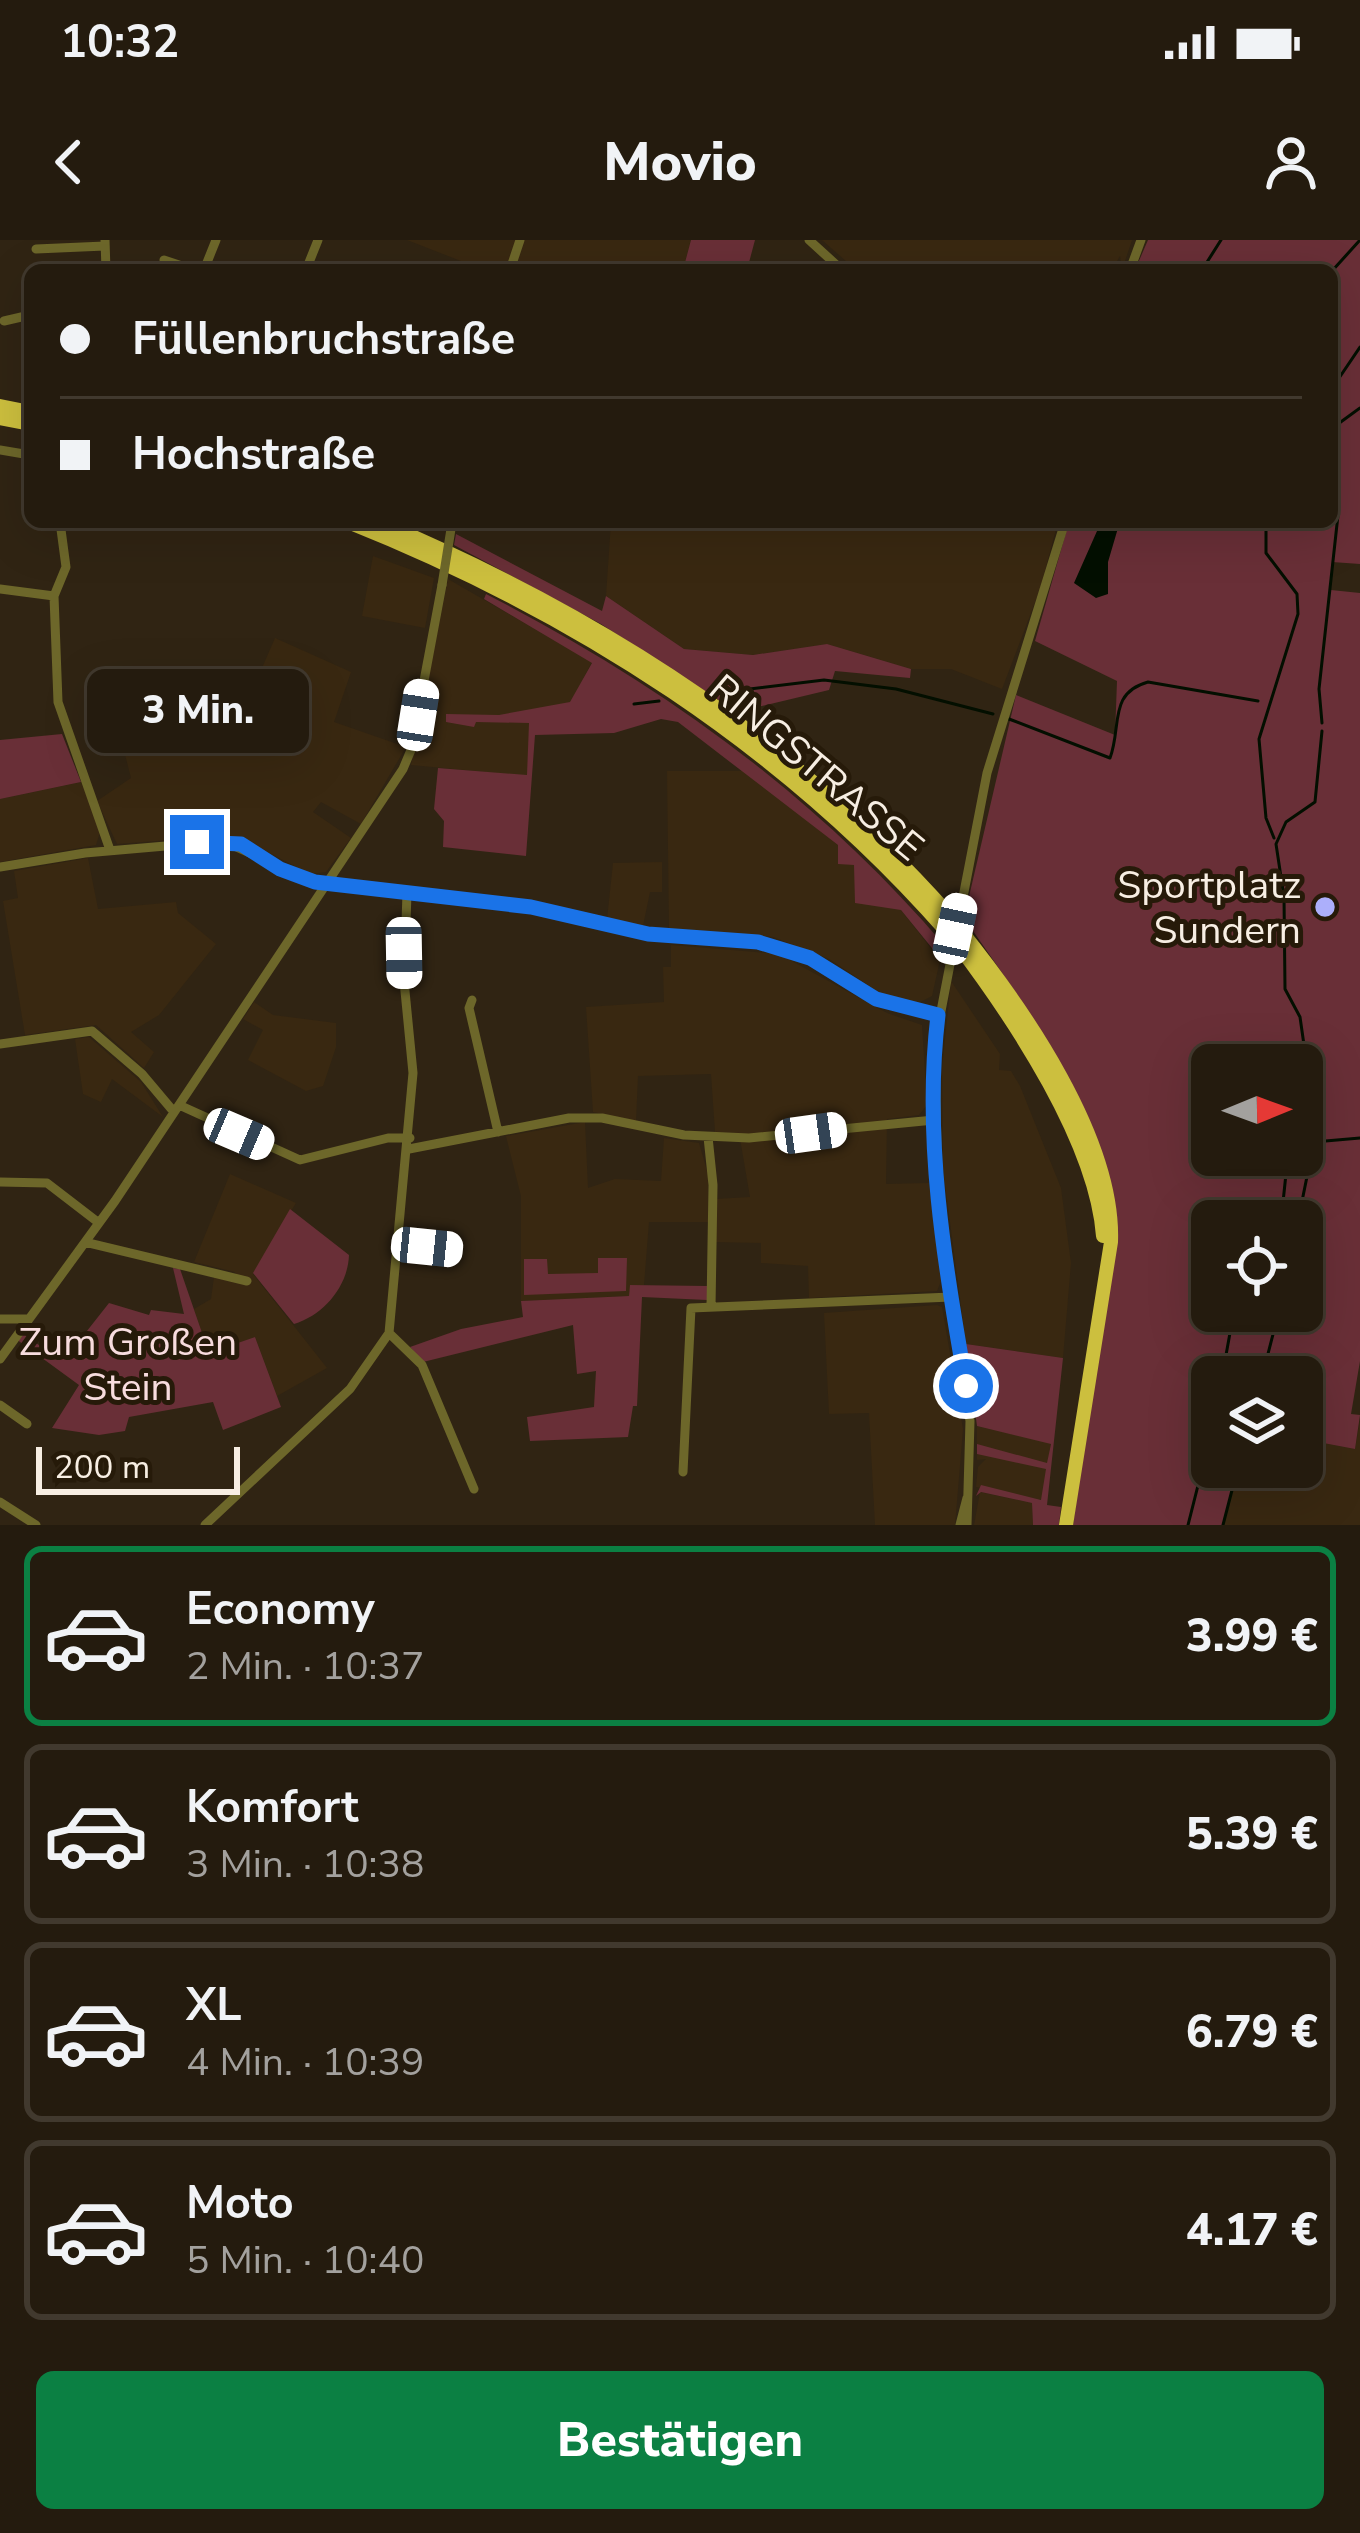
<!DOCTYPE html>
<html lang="de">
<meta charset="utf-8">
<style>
:root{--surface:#241b0e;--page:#30281c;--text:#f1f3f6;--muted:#a3a19e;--line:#41392e;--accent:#0b8043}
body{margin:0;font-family:"Nunito Sans",sans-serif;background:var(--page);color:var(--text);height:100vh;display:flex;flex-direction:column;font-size:45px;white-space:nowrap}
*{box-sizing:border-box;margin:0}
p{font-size:39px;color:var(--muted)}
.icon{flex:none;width:66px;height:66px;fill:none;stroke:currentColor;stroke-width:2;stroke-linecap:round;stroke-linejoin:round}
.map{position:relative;height:1285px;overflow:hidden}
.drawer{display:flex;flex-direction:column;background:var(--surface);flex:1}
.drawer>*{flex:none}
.banner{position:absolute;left:24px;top:24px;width:1314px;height:264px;border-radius:18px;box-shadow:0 12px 48px #0002,0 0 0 3px var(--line);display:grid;align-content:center;height:264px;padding:0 36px;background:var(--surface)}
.needle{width:78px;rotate:89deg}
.tools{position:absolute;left:1191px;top:804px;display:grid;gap:24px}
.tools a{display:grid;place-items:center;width:132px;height:132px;border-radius:18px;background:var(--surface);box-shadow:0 12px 48px #0002,0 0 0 3px var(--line);font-size:60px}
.scale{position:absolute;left:36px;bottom:30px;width:204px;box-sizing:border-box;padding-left:12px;border:6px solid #f7eee3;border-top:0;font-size:33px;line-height:42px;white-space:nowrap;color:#f7eee3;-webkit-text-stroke:9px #261a09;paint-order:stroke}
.end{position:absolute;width:54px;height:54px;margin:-27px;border:15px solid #1a73e8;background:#fff;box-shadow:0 0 0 6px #fff}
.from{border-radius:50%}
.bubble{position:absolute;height:84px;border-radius:18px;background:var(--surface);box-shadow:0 12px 48px #0002,0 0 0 3px var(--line);font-size:39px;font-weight:800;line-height:84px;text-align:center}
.car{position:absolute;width:36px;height:72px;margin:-36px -18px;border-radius:15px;box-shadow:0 0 9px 3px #0007;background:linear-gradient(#fff 24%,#345 0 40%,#fff 0 76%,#345 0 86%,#fff 0)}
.banner b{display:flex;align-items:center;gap:42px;height:114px;font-size:45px}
.banner b+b{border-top:3px solid var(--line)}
.banner i{width:30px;height:30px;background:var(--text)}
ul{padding:21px 0 0;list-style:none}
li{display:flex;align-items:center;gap:36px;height:180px;margin:0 24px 18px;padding:0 12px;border:6px solid var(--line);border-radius:18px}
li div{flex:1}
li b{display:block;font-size:45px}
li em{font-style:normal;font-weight:800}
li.current{border-color:var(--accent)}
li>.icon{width:108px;height:108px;stroke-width:1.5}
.cta{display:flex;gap:24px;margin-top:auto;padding:24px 36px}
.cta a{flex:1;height:138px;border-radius:18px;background:var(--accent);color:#fff;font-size:48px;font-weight:800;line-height:138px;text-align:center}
.status{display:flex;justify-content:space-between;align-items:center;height:84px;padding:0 60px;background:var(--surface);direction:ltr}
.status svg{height:33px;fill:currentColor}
header{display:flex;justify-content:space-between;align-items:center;height:156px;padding:0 36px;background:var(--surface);font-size:54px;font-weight:800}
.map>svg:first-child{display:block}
.built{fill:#392811}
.green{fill:#692f37;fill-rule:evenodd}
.water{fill:#030f00}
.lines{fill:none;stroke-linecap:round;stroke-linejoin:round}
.stream{stroke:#030f00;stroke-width:3}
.minor{stroke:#6d672a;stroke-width:9}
.highway{stroke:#ccbf3e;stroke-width:14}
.minor-bridge{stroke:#6d672a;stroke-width:9}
.highway-bridge{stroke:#ccbf3e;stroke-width:14}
.route{stroke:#1a73e8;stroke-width:15}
.poi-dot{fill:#acaffb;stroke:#261a09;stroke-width:4.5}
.labels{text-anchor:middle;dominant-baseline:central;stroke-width:10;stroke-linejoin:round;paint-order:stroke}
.street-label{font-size:39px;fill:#f7eee3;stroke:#261a09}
.poi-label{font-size:39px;fill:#f7eee3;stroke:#261a09;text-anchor:end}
.park-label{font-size:39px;fill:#f8dcde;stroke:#261a09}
</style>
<div class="status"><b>10:32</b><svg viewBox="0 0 49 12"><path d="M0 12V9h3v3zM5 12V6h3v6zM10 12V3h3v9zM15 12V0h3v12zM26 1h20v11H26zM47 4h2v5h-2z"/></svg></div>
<header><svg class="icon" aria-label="back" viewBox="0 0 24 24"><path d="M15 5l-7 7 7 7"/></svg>Movio<svg class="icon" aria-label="person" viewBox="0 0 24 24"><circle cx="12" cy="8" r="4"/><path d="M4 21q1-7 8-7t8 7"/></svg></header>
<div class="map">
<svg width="1360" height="1285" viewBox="0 0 1360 1285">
<rect width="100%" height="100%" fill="#302413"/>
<!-- built -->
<path class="built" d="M 407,0 L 691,0 L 683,30 L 484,30 Z
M 822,0 L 1132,0 L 1122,30 L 1120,16 L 1112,30 L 856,30 Z
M 611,282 L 1058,282 L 1040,349 L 1002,449 L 951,429 L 911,429 L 827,404 L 753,415 L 684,409 L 606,356 Z
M 373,316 L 434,338 L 425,388 L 362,376 Z
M 448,339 L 592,422 L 571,462 L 530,472 L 528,536 L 411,525 Z
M 275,398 L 351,432 L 334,482 L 406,507 L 361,584 L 321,562 L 313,572 L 351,598 L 326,632 L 310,634 L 256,606 L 222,596 L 117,604 L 97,561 L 131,538 L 113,467 L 209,462 L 228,469 L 236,448 L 251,453 Z
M 667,531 L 746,531 L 838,605 L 838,624 L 854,624 L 901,670 L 940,720 L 932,756 L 920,762 L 889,759 L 829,719 L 773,697 L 669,688 Z
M 81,542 L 101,589 L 96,605 L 0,622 L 0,559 Z
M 88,618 L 98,669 L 176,662 L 178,673 L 216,704 L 159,775 L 131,792 L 154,812 L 144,828 L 96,785 L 25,795 L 3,661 L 18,658 L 14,631 Z
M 662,622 L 662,652 L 650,652 L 643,686 L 607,679 L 613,623 Z
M 671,705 L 779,714 L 887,773 L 922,785 L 927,865 L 919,875 L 887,879 L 886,944 L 929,943 L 941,1041 L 937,1051 L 809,1058 L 808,1026 L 761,1023 L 761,1003 L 714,1002 L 716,959 L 750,957 L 739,893 L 715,892 L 711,834 L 638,836 L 636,881 L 593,872 L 586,767 L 664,762 L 663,727 L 671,727 Z
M 951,741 L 1000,814 L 999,830 L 1011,831 L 1020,846 L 1061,948 L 1071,1023 L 1063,1118 L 966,1104 L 943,929 L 942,828 Z
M 254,762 L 273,775 L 336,783 L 336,807 L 323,846 L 306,851 L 248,820 L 263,790 L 243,779 Z
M 89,797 L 141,842 L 163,877 L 112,839 L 101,862 L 83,854 L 75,799 Z
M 585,882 L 588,948 L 615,939 L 661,941 L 664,898 L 699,903 L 708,934 L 708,982 L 649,982 L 644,1045 L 631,1045 L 629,1056 L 521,1061 L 521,956 L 506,896 Z
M 230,934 L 296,963 L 253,1034 L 327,1128 L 277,1156 L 255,1097 L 209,1114 L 194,1069 L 211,1059 L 214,1037 L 238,1041 L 235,1032 L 194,1022 Z
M 937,1065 L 942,1067 L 963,1189 L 955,1285 L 875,1285 L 869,1173 L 829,1174 L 824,1073 Z
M 1360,1180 L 1360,1285 L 1223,1285 L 1237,1227 L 1302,1227 L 1302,1199 L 1355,1209 Z
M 977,1186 L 1051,1203 L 1042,1260 L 976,1247 L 978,1227 L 986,1219 L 977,1220 Z
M 980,1252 L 1032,1263 L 1033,1285 L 974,1285 Z"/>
<!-- green -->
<path class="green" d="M 691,0 L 755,0 L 747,30 L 683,30 Z
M 1148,0 L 1360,0 L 1360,324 L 1332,322 L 1331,350 L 1360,353 L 1360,1121 L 1351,1174 L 1360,1175 L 1355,1209 L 1302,1199 L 1302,1137 L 1212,1137 L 1212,1227 L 1237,1227 L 1223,1285 L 1073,1285 L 1114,987 L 1021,760 L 964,678 L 1016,455 L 1115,495 L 1117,441 L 1035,401 L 1069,282 L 1332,282 L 1332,30 L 1135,30 ZM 1212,825 L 1302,825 L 1302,915 L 1212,915 ZM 1212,981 L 1302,981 L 1302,1071 L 1212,1071 Z
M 456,294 L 602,371 L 606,356 L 684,409 L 753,415 L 827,404 L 911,429 L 910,438 L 835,431 L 829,450 L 737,472 L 601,384 L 454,305 Z
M 486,354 C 661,444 816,555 944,705 L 936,713 L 901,670 L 855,663 L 854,625 L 838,624 L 838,605 L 678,482 L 661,479 L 614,493 L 535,495 L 526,616 L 443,607 L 444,581 L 434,569 L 438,528 L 527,535 L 529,483 L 476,482 L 474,487 L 446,482 L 446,474 L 499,475 L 570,462 L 592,423 L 484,359 Z
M 128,430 L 209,462 L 113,467 L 108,448 L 125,448 Z
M 62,494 L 81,542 L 0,559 L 0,500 Z
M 290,969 L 349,1015 C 348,1046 324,1075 294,1084 L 253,1033 Z
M 598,1018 L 627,1018 L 626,1051 L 524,1055 L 524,1019 L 547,1019 L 548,1034 L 598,1033 Z
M 173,1028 L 180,1029 L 209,1113 L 255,1097 L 281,1167 L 223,1190 L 213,1162 L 129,1177 L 125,1191 L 99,1195 L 52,1188 L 79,1145 L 16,1099 L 21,1092 L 54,1116 L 74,1091 L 83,1096 L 109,1063 L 149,1075 L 151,1070 L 184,1074 Z
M 630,1045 L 707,1046 L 707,1060 L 642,1057 L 637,1166 L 633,1166 L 628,1197 L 530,1201 L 527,1177 L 594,1167 L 596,1131 L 577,1134 L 573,1085 L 423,1122 L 410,1107 L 461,1089 L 523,1077 L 521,1061 L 629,1056 Z
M 966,1104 L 1063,1118 L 1047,1265 L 1061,1267 L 1059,1285 L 1033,1285 L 1032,1263 L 981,1252 L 976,1256 L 981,1245 L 1041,1260 L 1046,1229 L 977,1214 L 977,1204 L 1047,1223 L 1051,1204 L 977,1186 Z"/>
<!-- water -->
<path class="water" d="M 1101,282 L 1114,282 L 1118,288 L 1108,322 L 1108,354 L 1096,358 L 1074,343 Z"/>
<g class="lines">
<!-- stream -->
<path class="stream" d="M 1202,30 L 1221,0
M 1332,31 L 1360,0
M 1338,184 L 1360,168
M 1339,265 L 1335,144 L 1360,107
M 1266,282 L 1266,313 L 1297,354 L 1298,374 L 1259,499 L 1266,578 L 1274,598
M 717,453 L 824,440 L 896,449 L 993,474
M 634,464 L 659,461
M 1009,479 L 1110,518 C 1122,486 1108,453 1148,442 L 1258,461
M 1322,483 L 1319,449 L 1338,275
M 1302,866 L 1309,840 L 1300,777 L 1285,749 L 1284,657 L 1276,604 L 1286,582 L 1315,562 L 1322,491
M 1281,981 L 1288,915
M 1298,981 L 1314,902 L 1360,898
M 1222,1137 L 1234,1071
M 1262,1137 L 1279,1071
M 1188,1285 L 1212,1190
M 1223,1285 L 1238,1227"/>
<!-- minor -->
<path class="minor" d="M 105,0 L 106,30
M 809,0 L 842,30
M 36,9 L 105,6
M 164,20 L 194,30
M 204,30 L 216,0
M 306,30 L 318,0
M 510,30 L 520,0
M 1130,30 L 1141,0
M 4,81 L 30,75
M 0,210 L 30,215
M 0,349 L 54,356 L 58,462 L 110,610
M 54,356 L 66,327 L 60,282
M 0,627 L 85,613 L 223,601 L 315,642 L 531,667 L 631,692 L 772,706 L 810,718 L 876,759 L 938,775
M 472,760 L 469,768 L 498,892
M 0,804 L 92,791 L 142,834 L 174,872
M 179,865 L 300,920 L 388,898 L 410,898
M 708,897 L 713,945 L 711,1067
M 409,909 L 569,878 L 602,878 L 684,895 L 749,898 L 934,880
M 0,942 L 47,943 L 99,983
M 85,1002 L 247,1041
M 400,1004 L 454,1010
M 0,1079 L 28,1079
M 389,1093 L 422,1125 L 474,1249
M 0,1119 L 115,961 L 403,529 L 411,510 L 442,345
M 0,1165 L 27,1184
M 683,1232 L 691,1068 L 951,1057
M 0,1262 L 36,1285
M 205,1285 L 350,1149 L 389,1093 L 413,833 L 404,741 L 407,653
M 960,1285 L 967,1258
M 967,1285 L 970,1181 L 938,968 L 935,802 L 987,533 L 1065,282"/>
<!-- highway -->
<path class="highway" d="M 0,166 L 30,172
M 0,178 L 30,184
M 348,282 C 576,373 785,507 947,692
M 379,282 C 595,373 795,500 951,677
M 961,691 C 1023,768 1115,899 1111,1002 L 1066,1285
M 958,705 C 1014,779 1096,902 1103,996"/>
<!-- minor-bridge -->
<path class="minor-bridge" d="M 442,345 L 451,289"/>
<!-- highway-bridge -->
<path class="highway-bridge" d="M 951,677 L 961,691
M 947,692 L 958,705"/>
</g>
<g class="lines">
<!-- route -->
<path class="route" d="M 197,602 L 241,604 L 280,629 L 315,642 L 531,667 L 648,694 L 758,702 L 810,718 L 876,759 L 938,775 C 923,900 945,1024 966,1146"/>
</g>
<!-- markers -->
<circle class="poi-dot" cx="1325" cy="667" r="12"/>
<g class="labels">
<!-- street labels -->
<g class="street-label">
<text transform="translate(816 528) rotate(40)">RINGSTRASSE</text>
</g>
<!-- poi labels -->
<g class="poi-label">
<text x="1301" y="645">Sportplatz<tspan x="1301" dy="45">Sundern</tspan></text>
</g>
<!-- park labels -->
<g class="park-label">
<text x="128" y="1102">Zum Großen<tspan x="128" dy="45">Stein</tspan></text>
</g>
</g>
</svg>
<div class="tools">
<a><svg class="needle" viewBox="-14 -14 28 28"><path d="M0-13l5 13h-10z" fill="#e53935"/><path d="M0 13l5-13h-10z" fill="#a3a19e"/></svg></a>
<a><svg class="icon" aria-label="locate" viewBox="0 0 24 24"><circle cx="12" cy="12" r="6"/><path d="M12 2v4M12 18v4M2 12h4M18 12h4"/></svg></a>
<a><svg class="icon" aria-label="layers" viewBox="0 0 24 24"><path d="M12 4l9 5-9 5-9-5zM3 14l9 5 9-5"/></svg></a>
</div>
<div class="scale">200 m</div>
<i class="end from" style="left:966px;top:1146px"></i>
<i class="end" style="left:197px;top:602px"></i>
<div class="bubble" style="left:87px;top:429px;width:222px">3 Min.</div>
<i class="car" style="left:418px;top:475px;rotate:9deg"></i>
<i class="car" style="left:955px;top:689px;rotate:12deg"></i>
<i class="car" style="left:404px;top:713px;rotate:179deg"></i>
<i class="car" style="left:811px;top:893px;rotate:82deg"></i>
<i class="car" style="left:239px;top:894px;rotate:113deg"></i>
<i class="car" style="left:427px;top:1007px;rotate:96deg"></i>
<div class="banner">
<b><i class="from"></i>Füllenbruchstraße</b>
<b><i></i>Hochstraße</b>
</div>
</div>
<section class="drawer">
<ul>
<li class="current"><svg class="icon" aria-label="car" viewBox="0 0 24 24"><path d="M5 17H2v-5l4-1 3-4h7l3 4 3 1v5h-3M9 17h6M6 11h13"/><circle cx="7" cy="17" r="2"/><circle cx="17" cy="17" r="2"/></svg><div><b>Economy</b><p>2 Min. · 10:37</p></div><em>3.99 €</em></li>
<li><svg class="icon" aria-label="car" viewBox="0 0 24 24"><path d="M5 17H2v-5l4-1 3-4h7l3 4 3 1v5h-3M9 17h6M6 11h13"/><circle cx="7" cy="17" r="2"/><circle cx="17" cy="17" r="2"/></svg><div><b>Komfort</b><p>3 Min. · 10:38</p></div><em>5.39 €</em></li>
<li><svg class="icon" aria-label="car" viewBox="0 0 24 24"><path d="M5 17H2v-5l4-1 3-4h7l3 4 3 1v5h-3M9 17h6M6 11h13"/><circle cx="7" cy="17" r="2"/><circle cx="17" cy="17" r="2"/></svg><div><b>XL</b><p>4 Min. · 10:39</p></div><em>6.79 €</em></li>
<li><svg class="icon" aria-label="car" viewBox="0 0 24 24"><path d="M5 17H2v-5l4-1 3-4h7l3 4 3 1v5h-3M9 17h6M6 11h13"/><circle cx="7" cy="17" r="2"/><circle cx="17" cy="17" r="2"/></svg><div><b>Moto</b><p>5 Min. · 10:40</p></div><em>4.17 €</em></li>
</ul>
<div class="cta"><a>Bestätigen</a></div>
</section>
